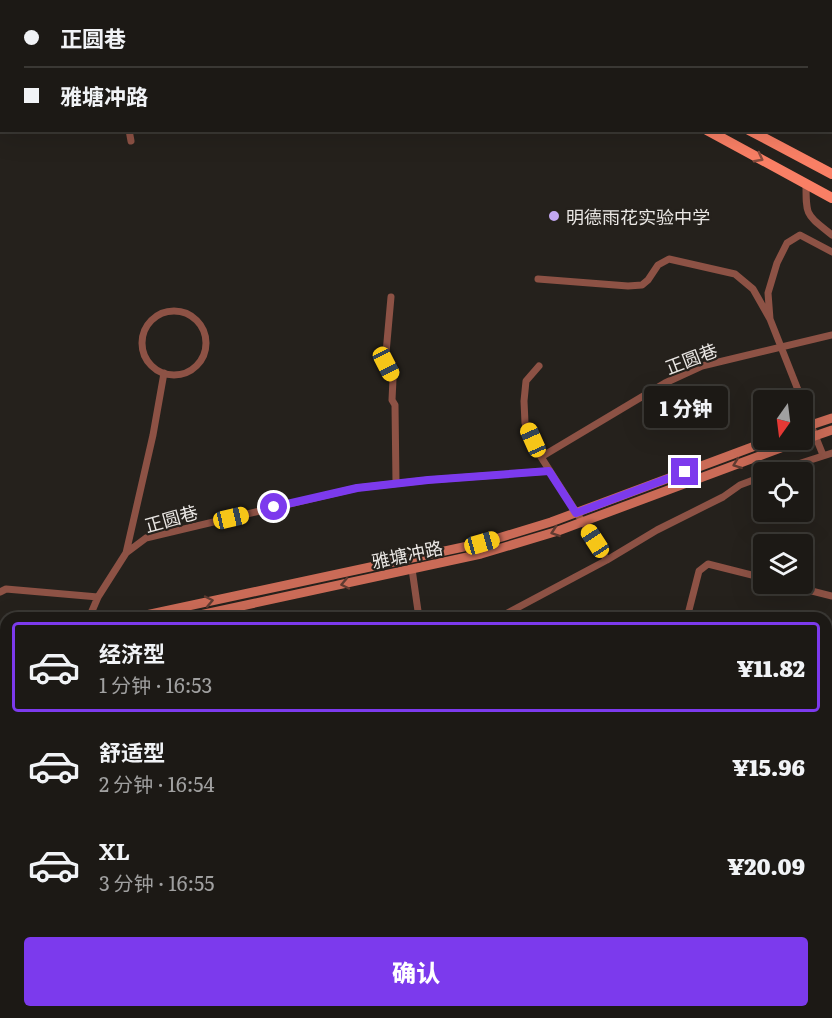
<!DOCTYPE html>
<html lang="zh">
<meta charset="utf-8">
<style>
:root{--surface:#1c1915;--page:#292622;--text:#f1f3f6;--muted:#a0a0a0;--line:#3a3834;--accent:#7c3aed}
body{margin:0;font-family:Literata,"Noto Sans SC",serif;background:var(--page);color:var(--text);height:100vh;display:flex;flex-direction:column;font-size:22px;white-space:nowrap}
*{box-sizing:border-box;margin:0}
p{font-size:20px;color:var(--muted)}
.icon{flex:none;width:33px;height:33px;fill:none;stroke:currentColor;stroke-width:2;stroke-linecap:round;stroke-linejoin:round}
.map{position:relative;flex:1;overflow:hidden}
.side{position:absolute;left:0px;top:612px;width:832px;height:406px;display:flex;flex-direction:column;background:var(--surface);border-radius:18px 18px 0 0;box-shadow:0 6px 24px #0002,0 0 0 2px var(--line)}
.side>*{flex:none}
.top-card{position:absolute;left:0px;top:0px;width:832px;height:132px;box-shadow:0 6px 24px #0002,0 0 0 2px var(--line);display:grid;align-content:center;height:132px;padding:0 24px;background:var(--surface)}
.needle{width:39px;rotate:194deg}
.tools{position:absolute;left:753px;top:390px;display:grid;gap:12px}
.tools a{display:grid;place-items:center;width:60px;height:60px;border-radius:6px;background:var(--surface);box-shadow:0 6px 24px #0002,0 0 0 2px var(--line);font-size:30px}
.end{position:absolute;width:27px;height:27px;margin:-14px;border:8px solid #7c3aed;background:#fff;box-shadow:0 0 0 3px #fff}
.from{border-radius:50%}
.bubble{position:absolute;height:42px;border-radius:6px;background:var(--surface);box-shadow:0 6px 24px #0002,0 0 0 2px var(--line);font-size:20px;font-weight:800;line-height:42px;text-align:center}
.car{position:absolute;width:18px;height:36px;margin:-18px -9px;border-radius:8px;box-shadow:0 0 4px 2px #0007;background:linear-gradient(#f5c518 24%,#345 0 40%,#f5c518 0 76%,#345 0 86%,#f5c518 0)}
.top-card b{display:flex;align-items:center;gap:21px;height:57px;font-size:22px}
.top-card b+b{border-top:2px solid var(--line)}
.top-card i{width:15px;height:15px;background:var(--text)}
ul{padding:10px 0 0;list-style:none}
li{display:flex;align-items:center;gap:18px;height:90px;margin:0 12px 9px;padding:0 12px;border:3px solid transparent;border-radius:6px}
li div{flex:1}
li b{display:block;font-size:22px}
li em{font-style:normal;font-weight:800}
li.current{border-color:var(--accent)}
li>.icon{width:54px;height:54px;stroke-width:1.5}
.cta{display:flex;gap:12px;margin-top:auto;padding:12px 24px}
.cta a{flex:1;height:69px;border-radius:6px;background:var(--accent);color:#fff;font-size:24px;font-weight:800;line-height:69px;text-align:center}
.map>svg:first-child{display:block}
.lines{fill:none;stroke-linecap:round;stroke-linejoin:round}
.street{stroke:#8d5245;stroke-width:7}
.secondary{stroke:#ca6b57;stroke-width:9}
.primary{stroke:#f97f65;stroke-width:10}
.oneway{stroke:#844b3d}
.oneway2{stroke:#5f3b31}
.route{stroke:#7c3aed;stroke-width:8}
.poi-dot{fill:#c2a7f2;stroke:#25211c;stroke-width:2}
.labels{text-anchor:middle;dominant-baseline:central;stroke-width:4.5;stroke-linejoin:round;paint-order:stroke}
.poi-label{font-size:18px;fill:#eae7e4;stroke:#25211c;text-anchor:start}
.street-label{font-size:18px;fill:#eae7e4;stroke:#25211c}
</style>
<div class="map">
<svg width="832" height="1018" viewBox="0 0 832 1018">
<rect width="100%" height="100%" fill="#25211c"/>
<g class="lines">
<!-- street -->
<path class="street" d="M 0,1 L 2,2
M 283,2 L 283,0
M 129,130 L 131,141
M 806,184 C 806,217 806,214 832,235
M 538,279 L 628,286 L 642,285 L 648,280 L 658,265 L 669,259 L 735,274 L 753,289 L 770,319 L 768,293 L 777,263 L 787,243 L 800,235 L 832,252
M 391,297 L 385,364 L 393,379 L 392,400 L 395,405 L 396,483
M142 343a32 32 0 1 1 64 0a32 32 0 1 1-64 0Z
M 770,319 L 802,400
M 539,366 L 526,381 L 524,401 L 525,423 L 541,457 L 607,560
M 802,403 L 823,455
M 541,457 L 665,383 L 702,366 L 832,335
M 773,472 L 832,453
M 126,553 L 153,435 L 164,373
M 412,569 L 419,618
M 784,584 L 832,596
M 0,592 L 6,589 L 98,597
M 89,618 L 98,597 L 126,553 L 146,538 L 357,488 L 428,480 L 549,471
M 498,618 L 607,560 L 657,530 L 723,497 L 740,485 L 764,476
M 687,618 L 699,571 L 708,564 L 764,578
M 826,660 L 832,645
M 826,814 L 832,815
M 0,892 L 6,890
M 655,1018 L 656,1012"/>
<!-- secondary -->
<path class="secondary" d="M 802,428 L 832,418
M 132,618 L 482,543 L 551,522 L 771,440
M 186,618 L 481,554 L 558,531 L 786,446 L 832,430
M 0,646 L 6,645
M 0,658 L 6,657"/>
<!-- primary -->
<path class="primary" d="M 501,0 L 502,2
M 531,0 L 532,2
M 707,130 L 832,198
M 749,130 L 832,174"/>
</g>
<!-- one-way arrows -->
<defs><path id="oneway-chevron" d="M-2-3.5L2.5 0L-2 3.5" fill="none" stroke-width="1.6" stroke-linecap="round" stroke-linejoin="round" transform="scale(1.5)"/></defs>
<use class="oneway" href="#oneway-chevron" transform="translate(759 158) rotate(28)"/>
<g class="oneway2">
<use href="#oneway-chevron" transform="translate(737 464) rotate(159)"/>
<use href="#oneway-chevron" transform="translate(555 532) rotate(161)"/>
<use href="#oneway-chevron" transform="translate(345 584) rotate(168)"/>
<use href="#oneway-chevron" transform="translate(209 601) rotate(-12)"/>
</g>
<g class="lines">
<!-- route -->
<path class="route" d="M 274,507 L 357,488 L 428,480 L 549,471 L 576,513 L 685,472"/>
</g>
<!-- markers -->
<circle class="poi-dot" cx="554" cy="216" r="6"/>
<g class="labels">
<!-- poi labels -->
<g class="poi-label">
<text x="566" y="216">明德雨花实验中学</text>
</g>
<!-- street labels -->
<g class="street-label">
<text transform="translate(691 358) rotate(-21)">正圆巷</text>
<text transform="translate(171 518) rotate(-16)">正圆巷</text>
<text transform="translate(407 554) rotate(-12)">雅塘冲路</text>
</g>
</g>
</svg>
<div class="tools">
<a><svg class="needle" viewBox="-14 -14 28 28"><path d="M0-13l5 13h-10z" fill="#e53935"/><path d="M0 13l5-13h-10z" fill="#a0a0a0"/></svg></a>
<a><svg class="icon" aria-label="locate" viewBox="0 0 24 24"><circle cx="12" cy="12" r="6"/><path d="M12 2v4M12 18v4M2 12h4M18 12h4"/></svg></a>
<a><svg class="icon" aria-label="layers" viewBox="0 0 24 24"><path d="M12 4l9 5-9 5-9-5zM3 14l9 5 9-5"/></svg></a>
</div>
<i class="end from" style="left:274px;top:507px"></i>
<i class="end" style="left:685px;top:472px"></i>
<div class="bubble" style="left:644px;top:386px;width:84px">1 分钟</div>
<i class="car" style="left:386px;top:364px;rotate:153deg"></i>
<i class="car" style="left:533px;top:440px;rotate:336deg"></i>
<i class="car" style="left:231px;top:518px;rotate:77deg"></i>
<i class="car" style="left:595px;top:541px;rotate:327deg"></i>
<i class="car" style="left:482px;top:543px;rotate:74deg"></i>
<div class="top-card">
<b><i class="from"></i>正圆巷</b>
<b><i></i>雅塘冲路</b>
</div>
<section class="side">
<ul>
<li class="current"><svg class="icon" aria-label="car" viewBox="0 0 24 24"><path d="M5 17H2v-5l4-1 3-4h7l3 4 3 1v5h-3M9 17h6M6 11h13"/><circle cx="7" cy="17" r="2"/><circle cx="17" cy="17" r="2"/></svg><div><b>经济型</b><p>1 分钟 · 16:53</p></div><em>¥11.82</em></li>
<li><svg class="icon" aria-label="car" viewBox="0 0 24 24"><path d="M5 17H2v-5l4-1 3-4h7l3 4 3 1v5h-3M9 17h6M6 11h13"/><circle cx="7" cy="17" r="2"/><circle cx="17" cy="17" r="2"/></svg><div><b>舒适型</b><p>2 分钟 · 16:54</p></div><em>¥15.96</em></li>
<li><svg class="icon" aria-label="car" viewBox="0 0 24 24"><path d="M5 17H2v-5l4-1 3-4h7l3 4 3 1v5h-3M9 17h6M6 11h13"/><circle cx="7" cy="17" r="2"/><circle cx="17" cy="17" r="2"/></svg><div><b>XL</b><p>3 分钟 · 16:55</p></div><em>¥20.09</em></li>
</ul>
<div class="cta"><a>确认</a></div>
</section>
</div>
